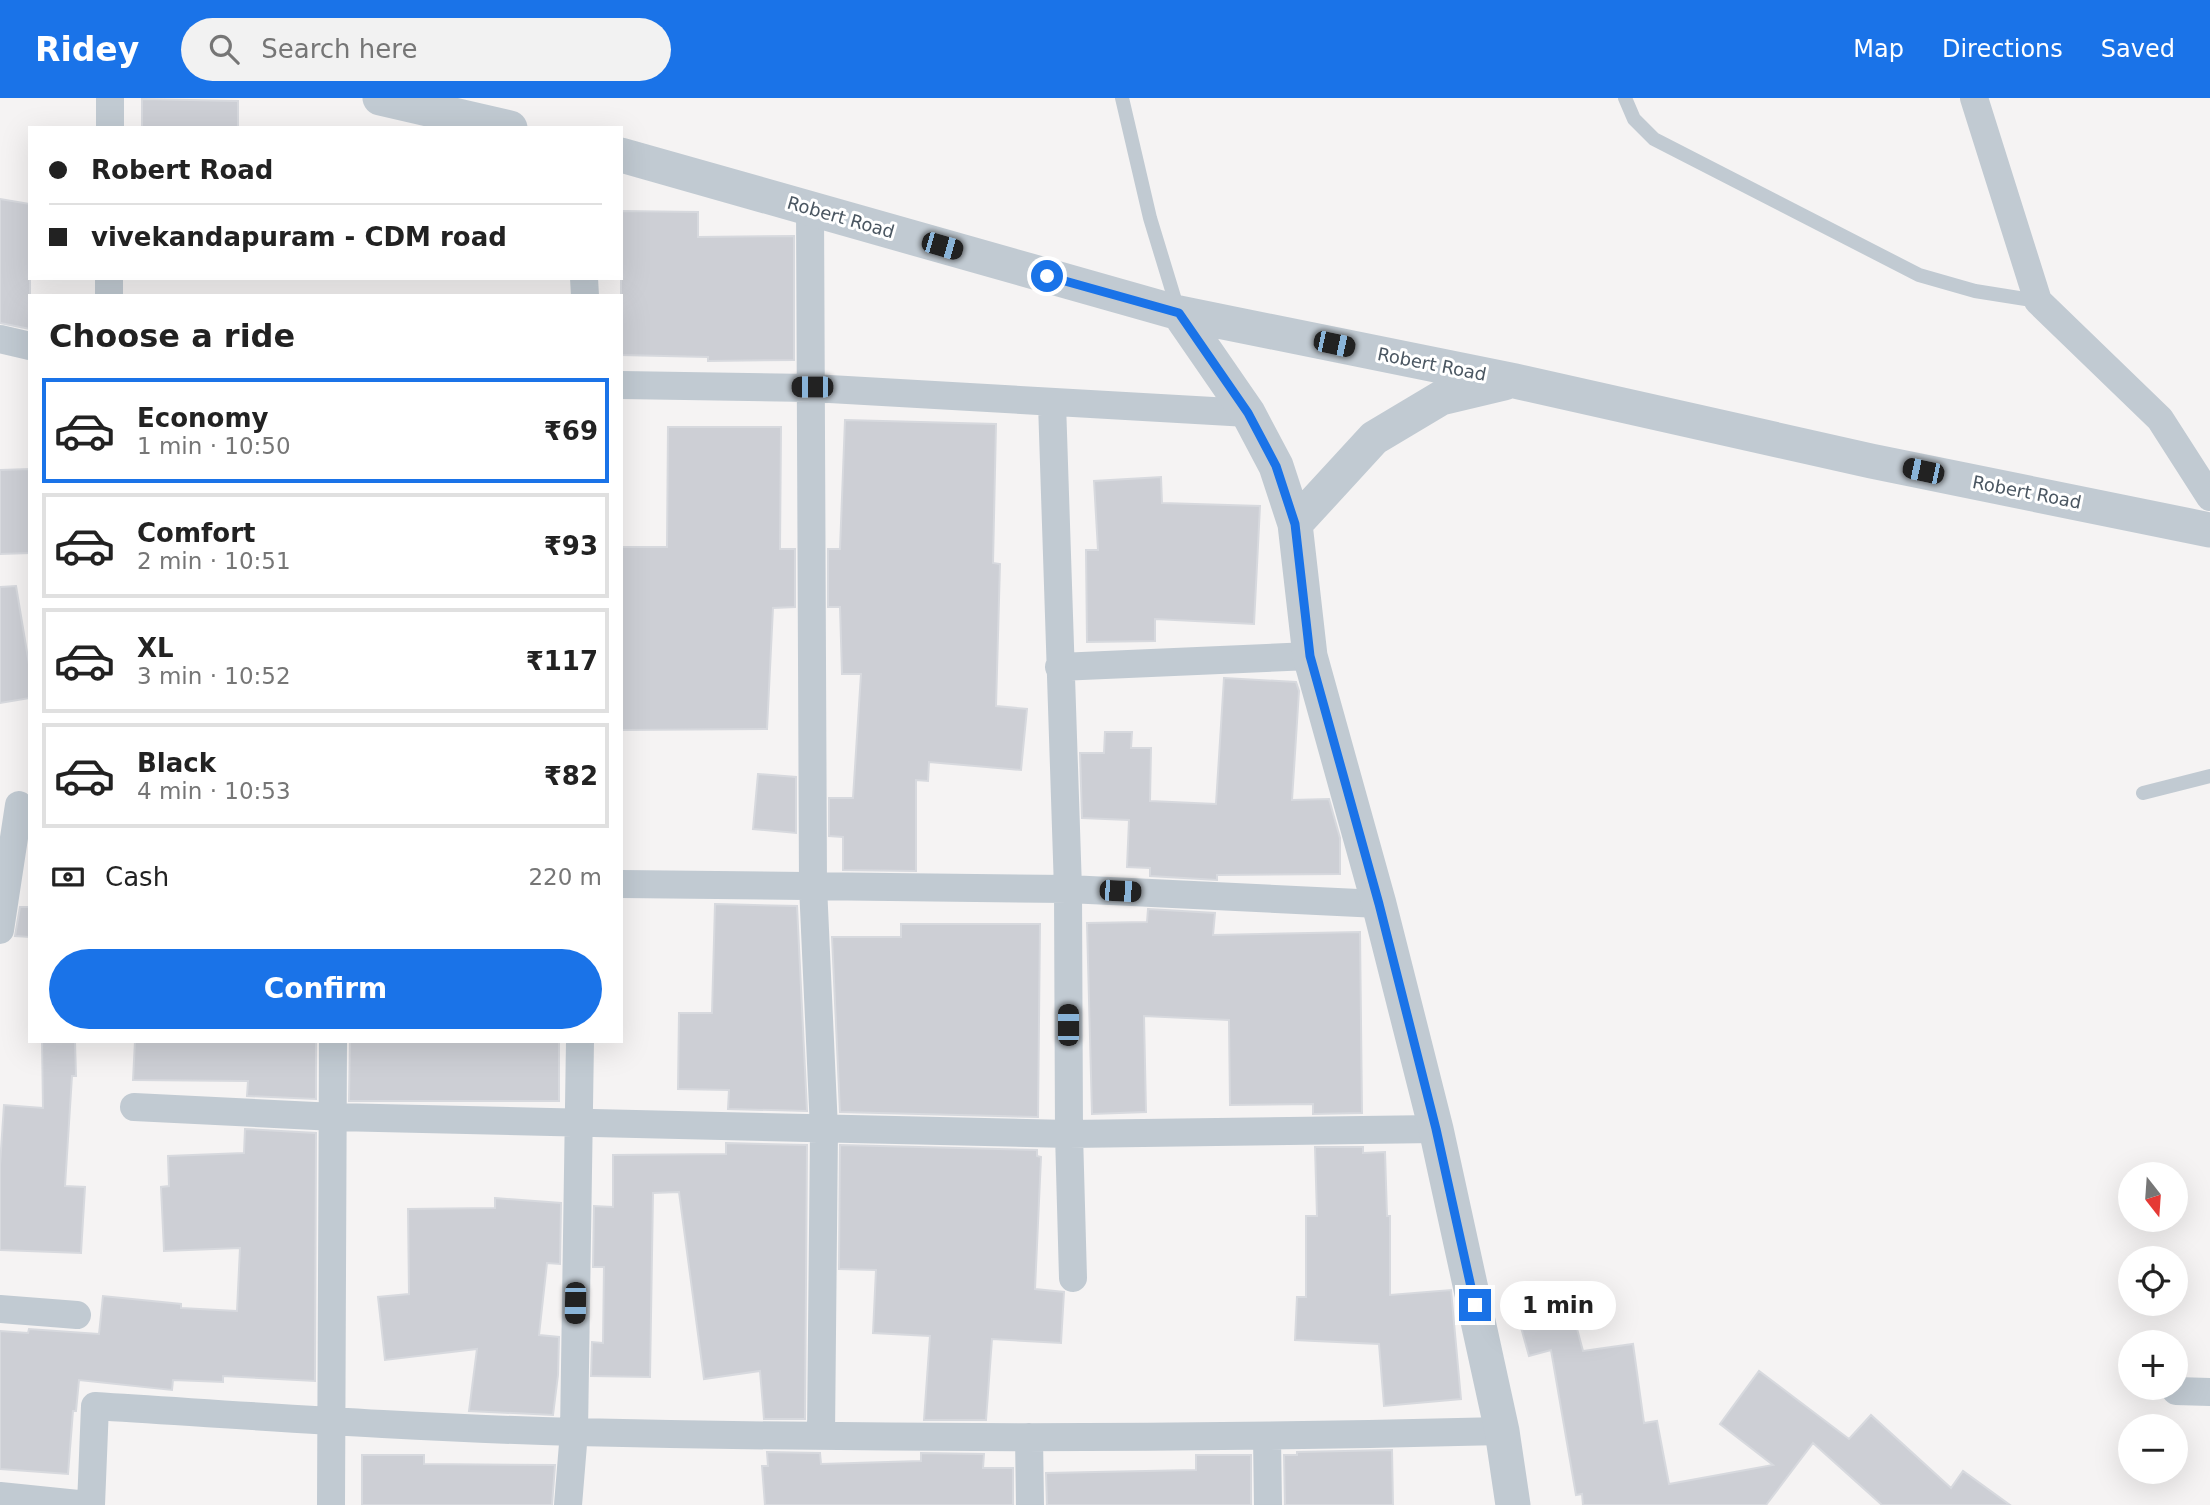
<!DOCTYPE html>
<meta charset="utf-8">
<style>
:root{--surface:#fff;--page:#f2f2f2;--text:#222;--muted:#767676;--line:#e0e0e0;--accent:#1a73e8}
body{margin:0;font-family:"DejaVu Sans",sans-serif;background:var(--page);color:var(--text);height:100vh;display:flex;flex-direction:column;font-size:26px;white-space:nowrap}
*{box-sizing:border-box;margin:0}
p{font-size:23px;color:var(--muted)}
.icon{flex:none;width:38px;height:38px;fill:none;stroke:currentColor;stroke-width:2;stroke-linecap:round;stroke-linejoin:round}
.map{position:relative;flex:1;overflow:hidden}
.drawer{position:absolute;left:28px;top:196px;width:595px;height:749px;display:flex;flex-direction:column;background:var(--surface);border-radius:0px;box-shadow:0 7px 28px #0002}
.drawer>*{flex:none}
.banner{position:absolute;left:28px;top:28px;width:595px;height:154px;border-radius:0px;box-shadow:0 7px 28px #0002;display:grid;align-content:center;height:154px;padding:0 21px;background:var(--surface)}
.needle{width:46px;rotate:163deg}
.buttons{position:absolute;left:2118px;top:1064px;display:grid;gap:14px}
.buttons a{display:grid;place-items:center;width:70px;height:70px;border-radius:50%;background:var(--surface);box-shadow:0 7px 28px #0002;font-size:35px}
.end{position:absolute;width:32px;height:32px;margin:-16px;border:9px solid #1a73e8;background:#fff;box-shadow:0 0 0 4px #fff}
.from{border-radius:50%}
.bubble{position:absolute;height:49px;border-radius:24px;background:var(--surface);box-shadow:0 7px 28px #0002;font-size:23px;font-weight:700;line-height:49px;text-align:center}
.car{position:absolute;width:21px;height:42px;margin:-21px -10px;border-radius:9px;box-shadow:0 0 5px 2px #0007;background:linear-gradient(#222 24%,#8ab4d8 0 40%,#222 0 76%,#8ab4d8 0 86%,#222 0)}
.banner b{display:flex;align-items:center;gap:24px;height:66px;font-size:26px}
.banner b+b{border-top:2px solid var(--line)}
.banner i{width:18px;height:18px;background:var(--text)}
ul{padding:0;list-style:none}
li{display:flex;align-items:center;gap:21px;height:105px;margin:0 14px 10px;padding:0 7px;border:4px solid var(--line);border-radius:0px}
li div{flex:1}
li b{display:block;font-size:26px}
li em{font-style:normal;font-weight:700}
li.active{border-color:var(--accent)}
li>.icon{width:63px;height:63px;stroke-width:1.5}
h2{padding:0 21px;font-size:32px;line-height:84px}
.pay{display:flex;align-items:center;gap:18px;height:77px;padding:0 21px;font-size:26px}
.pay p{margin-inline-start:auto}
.action{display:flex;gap:14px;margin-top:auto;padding:14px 21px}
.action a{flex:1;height:80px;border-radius:42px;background:var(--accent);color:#fff;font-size:28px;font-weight:700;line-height:80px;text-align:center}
header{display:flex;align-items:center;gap:42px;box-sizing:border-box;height:98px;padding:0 35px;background:var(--accent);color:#fff}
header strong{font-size:33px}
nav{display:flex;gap:38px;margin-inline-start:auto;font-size:24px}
.search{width:490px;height:63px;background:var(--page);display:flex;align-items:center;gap:18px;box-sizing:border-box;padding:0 24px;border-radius:38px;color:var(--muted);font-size:26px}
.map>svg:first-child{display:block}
.building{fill:#cdcfd5;stroke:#d7d9de;stroke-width:2}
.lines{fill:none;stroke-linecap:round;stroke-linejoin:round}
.service{stroke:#c1cad2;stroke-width:14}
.minor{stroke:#c1cad2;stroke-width:28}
.tertiary{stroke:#c1cad2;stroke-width:35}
.route{stroke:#1a73e8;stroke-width:9}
.labels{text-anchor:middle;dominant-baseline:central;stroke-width:6;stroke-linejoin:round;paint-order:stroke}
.street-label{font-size:18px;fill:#4a5661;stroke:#fff}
</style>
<header>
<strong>Ridey</strong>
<div class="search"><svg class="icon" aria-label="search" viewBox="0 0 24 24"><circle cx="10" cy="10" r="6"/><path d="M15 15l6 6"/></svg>Search here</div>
<nav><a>Map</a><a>Directions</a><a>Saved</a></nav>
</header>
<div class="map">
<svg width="2210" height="1407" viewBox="0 0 2210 1407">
<rect width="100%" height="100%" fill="#f5f3f3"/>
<!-- building -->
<path class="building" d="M 142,1 L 238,3 L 238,30 L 142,30 Z
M 0,101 L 30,106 L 30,231 L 0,225 Z
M 621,113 L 698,114 L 698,139 L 794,138 L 794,262 L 708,263 L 708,259 L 621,257 Z
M 845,322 L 996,326 L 993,465 L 1000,466 L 996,608 L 1027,611 L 1021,672 L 929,664 L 928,683 L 916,682 L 916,773 L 843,772 L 843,739 L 829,738 L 829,700 L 853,700 L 861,576 L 842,576 L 840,509 L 828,509 L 828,451 L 840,451 Z
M 668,329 L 781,329 L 780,451 L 795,451 L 795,509 L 773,510 L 767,631 L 621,632 L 621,449 L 667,449 Z
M 30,371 L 30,455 L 0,456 L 0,372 Z
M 1161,379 L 1162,405 L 1260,408 L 1254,526 L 1155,521 L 1155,543 L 1087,544 L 1086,452 L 1098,452 L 1094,383 Z
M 16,488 L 30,572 L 30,600 L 0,605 L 0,489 Z
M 1224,580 L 1296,584 L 1299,593 L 1292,702 L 1329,701 L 1340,740 L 1340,776 L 1217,777 L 1217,782 L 1150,778 L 1150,770 L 1127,769 L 1129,722 L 1082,720 L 1080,655 L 1104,655 L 1105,634 L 1132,634 L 1131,650 L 1151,650 L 1150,703 L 1216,706 Z
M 758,676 L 796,679 L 796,735 L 753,731 Z
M 715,806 L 797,808 L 807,1013 L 728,1011 L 729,992 L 678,991 L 679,915 L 712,915 Z
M 20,809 L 30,809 L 30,839 L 15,838 Z
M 1148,811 L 1215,815 L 1213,837 L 1360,834 L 1362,1015 L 1313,1016 L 1313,1006 L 1230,1007 L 1229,922 L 1144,918 L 1146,1014 L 1092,1016 L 1087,825 L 1147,824 Z
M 901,826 L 1040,826 L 1038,1019 L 840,1014 L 832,839 L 901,839 Z
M 42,943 L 75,943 L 76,978 L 72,978 L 65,1088 L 85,1089 L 81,1155 L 0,1152 L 0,1067 L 4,1007 L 43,1010 Z
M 135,943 L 316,943 L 316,1001 L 247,998 L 248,983 L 133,982 Z
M 350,943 L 559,943 L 559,1003 L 349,1003 Z
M 245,1031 L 316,1035 L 315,1283 L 223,1278 L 223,1284 L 173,1282 L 172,1292 L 79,1282 L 76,1313 L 73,1313 L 68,1376 L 0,1371 L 0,1233 L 28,1235 L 29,1231 L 99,1236 L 103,1198 L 181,1206 L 181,1210 L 237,1213 L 240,1150 L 164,1153 L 161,1089 L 169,1088 L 168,1058 L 244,1055 Z
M 726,1045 L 807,1047 L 805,1321 L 764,1321 L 760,1273 L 704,1281 L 679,1094 L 653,1095 L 650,1279 L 591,1278 L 592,1244 L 603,1245 L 604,1169 L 593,1169 L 594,1108 L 613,1109 L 613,1057 L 726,1056 Z
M 840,1047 L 1037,1052 L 1037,1058 L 1041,1059 L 1035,1191 L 1064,1194 L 1061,1245 L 992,1241 L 986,1322 L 924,1322 L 930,1238 L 873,1235 L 876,1172 L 839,1171 Z
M 1315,1049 L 1363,1049 L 1363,1055 L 1385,1054 L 1387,1118 L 1390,1118 L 1390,1197 L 1451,1192 L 1461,1301 L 1384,1308 L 1379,1246 L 1295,1242 L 1297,1199 L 1306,1199 L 1306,1118 L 1317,1118 Z
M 495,1100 L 561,1105 L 560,1166 L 547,1165 L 539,1237 L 559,1239 L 558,1277 L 553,1317 L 469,1313 L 477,1251 L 385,1262 L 378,1199 L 409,1196 L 408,1111 L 495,1110 Z
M 1572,1212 L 1583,1253 L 1633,1246 L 1644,1325 L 1657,1323 L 1669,1386 L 1773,1367 L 1720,1326 L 1759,1273 L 1849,1341 L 1871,1317 L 1951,1390 L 1963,1373 L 2010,1407 L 1882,1407 L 1813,1345 L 1766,1407 L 1583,1407 L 1582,1396 L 1576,1397 L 1551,1252 L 1529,1258 L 1520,1226 Z
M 1392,1352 L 1393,1407 L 1285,1407 L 1284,1357 L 1297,1357 L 1297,1354 Z
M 767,1354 L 820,1355 L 821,1366 L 921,1363 L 921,1355 L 984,1356 L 983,1370 L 1013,1370 L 1013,1407 L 765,1407 L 762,1368 L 768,1368 Z
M 362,1357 L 424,1357 L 424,1366 L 555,1367 L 552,1407 L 362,1407 Z
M 1196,1357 L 1251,1357 L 1251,1407 L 1047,1407 L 1046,1375 L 1196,1372 Z"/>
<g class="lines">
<!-- service -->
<path class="service" d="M 1122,0 L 1150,120 L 1178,212
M 1625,0 L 1634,21 L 1654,41 L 1919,177 L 1975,193 L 2038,203
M 2143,695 L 2210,678"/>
<!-- minor -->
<path class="minor" d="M 1974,0 L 2038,203 L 2160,321 L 2210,399
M 110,30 L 110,0
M 810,110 L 813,788 L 824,1031 L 821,1337
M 584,180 L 585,198
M 109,198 L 109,180
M 0,241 L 30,248
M 621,287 L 812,290 L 1248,315
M 1052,305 L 1068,791 L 1069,1036 L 1073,1180
M 1059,569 L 1310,558
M 621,786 L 1068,791 L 1379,806
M 0,832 L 19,707
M 134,1009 L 335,1019 L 1069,1036 L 1436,1031
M 0,1211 L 77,1217
M 2176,1293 L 2210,1294
M 1029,1339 L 1030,1407
M 1267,1339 L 1268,1407
M 0,1398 L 88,1407
M 91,1407 L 95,1308 C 255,1318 415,1330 576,1334 C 884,1341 1193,1341 1502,1333
M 331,1407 L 333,943
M 568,1407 L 574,1334 L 580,943"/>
<!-- tertiary -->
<path class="tertiary" d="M 380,0 L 510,30
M 621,57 L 1179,215 L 1515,283 L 1871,363 L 2210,432
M 1179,215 L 1248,315 L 1276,368 L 1295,426 L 1310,558 L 1379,806 L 1436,1031 L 1502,1333 L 1513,1407
M 1295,426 L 1374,340 L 1441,300 L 1504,285"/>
</g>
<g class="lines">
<!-- route -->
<path class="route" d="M 1047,178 L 1179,215 L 1248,315 L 1276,368 L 1295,426 L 1310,558 L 1379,806 L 1436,1031 L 1475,1207"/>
</g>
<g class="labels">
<!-- street labels -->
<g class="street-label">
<text transform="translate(841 119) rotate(16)">Robert Road</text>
<text transform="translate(1432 266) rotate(11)">Robert Road</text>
<text transform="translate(2027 394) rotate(11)">Robert Road</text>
</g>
</g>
</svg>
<div class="buttons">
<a><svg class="needle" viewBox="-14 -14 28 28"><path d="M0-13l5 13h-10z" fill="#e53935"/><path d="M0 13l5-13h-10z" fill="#767676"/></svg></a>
<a><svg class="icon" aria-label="locate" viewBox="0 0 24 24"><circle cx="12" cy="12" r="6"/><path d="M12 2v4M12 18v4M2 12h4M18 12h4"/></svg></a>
<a>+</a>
<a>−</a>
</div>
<i class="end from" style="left:1047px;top:178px"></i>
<i class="end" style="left:1475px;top:1207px"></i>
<div class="bubble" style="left:1500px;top:1183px;width:116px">1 min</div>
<i class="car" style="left:942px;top:148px;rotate:106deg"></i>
<i class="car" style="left:1334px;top:246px;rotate:102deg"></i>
<i class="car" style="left:812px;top:289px;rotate:270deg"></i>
<i class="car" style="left:1923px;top:373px;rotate:282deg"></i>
<i class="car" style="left:1120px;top:793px;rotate:93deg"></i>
<i class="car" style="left:1068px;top:927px;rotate:0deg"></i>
<i class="car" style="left:575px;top:1205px;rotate:181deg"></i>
<div class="banner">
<b><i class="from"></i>Robert Road</b>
<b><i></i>vivekandapuram - CDM road</b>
</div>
<section class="drawer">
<h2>Choose a ride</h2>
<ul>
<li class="active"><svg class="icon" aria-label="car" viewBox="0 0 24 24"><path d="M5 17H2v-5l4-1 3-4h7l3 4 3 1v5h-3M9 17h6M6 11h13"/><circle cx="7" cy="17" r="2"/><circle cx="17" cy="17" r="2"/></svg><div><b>Economy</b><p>1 min · 10:50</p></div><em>₹69</em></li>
<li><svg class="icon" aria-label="car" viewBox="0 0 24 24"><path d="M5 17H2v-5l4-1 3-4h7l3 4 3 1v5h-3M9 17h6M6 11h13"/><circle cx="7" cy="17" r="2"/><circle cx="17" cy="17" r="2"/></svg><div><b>Comfort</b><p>2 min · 10:51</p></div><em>₹93</em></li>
<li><svg class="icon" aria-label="car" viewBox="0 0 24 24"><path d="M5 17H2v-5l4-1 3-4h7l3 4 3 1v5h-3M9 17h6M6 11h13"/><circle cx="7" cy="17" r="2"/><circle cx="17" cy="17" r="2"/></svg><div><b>XL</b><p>3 min · 10:52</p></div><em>₹117</em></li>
<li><svg class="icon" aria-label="car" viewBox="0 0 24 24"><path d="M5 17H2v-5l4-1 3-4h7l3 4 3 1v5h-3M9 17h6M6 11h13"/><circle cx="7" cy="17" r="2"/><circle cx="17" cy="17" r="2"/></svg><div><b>Black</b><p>4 min · 10:53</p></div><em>₹82</em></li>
</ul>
<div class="pay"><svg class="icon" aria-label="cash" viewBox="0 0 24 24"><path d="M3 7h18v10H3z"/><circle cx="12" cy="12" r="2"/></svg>Cash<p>220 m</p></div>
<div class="action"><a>Confirm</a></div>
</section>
</div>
